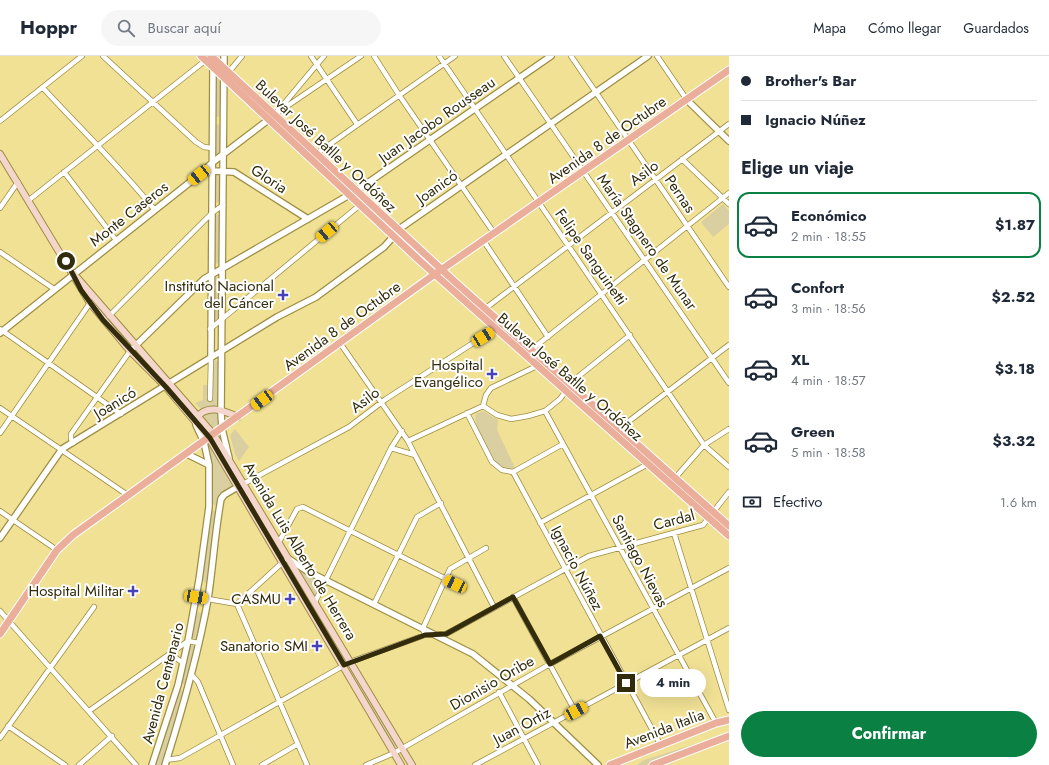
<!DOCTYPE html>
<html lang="es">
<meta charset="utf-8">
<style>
:root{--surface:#fff;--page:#f6f6f7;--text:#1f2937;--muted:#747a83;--line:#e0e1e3;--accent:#0b8043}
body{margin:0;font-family:Jost,sans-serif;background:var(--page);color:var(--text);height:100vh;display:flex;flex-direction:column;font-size:15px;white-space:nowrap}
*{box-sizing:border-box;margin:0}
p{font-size:13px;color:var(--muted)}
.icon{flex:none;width:22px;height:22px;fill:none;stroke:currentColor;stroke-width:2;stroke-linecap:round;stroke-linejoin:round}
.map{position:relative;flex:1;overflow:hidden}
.sheet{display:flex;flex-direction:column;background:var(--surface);width:320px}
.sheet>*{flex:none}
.banner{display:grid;align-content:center;height:88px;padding:0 12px;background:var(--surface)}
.end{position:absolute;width:18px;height:18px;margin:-9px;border:5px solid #322c0c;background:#fff;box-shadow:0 0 0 2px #fff}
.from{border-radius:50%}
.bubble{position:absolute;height:28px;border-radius:14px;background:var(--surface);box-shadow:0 4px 16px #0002;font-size:13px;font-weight:700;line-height:28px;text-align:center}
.car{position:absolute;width:12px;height:24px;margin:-12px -6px;border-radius:5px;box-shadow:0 0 3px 1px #0007;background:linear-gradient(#f5c518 24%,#345 0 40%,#f5c518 0 76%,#345 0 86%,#f5c518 0)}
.banner b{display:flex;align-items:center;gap:14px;height:38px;font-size:15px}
.banner b+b{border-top:1px solid var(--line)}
.banner i{width:10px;height:10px;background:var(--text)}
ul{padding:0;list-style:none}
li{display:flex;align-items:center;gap:12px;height:66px;margin:0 8px 6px;padding:0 4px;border:2px solid transparent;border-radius:12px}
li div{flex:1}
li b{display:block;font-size:15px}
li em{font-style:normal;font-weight:700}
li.selected{border-color:var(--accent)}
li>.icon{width:36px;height:36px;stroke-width:1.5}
h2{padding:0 12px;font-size:18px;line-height:48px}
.pay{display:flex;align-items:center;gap:10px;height:44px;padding:0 12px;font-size:15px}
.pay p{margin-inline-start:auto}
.cta{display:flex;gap:8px;margin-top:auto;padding:8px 12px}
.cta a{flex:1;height:46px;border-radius:24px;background:var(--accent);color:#fff;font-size:16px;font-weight:700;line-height:46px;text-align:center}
header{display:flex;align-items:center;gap:24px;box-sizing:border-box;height:56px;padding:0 20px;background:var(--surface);border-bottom:1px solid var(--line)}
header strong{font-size:19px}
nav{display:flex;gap:22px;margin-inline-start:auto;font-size:14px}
.search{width:280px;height:36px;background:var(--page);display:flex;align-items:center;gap:10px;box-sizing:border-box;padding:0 14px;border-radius:22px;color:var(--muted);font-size:15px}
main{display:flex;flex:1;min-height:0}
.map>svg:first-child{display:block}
.green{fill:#d9cfa0}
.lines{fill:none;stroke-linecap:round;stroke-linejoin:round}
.minor-casing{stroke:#9d8e43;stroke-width:6}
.tertiary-casing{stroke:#9d8e43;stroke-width:8}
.secondary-casing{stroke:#9d8e43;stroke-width:8}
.primary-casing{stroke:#fff;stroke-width:9}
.minor{stroke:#fff;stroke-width:4.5}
.tertiary{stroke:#fff;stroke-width:5.5}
.secondary{stroke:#f5d6cd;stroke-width:6}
.primary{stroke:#ebae9b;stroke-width:7}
.route{stroke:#322c0c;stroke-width:5}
.poi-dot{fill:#4642b8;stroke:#fff;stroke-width:1.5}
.labels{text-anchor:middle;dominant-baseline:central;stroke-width:4;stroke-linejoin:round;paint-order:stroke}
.street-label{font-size:15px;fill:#322c0c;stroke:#fff}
.poi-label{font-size:15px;fill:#322c0c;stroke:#fff;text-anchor:end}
</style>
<header>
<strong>Hoppr</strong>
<div class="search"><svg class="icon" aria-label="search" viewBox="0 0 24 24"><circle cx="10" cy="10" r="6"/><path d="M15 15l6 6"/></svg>Buscar aquí</div>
<nav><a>Mapa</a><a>Cómo llegar</a><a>Guardados</a></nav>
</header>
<main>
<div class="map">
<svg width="729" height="709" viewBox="0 0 729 709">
<rect width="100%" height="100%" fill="#f1e195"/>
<!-- green -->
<path class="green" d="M 216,19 L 221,24 L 222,60 L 218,61 L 215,60 Z
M 221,68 L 220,98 L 216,101 L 215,69 Z
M 221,117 L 220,145 L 217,147 L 215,145 L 215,118 Z
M 723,148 L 729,155 L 729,168 L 713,181 L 701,166 Z
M 217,158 L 220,160 L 220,206 L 216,208 L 214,206 L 214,160 Z
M 217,221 L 220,223 L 219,261 L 216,264 L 214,262 L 214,223 Z
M 215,304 L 219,306 L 218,349 L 201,353 L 195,347 L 203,344 L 203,329 L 207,329 L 207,344 L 212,344 L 213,306 Z
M 211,355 L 216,356 L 218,359 L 218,370 L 214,373 L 203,360 Z
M 483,355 L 498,364 L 497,374 L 515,412 C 495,423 471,368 476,358 Z
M 235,373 L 249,391 L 239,405 L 235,398 L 230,379 Z
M 209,388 L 234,429 L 219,439 L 217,448 L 215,450 L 211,446 L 212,409 Z
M 213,454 L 216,455 L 208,525 L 205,527 L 202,523 L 210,457 Z
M 295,509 L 320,524 L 321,529 L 316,539 L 314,539 Z
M 198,556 L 201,557 L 202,559 L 198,581 L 194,583 L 191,579 L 196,558 Z
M 193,589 L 195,592 L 187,627 L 183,628 L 181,626 L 189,590 Z
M 351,612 L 397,689 L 394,691 L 349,613 Z
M 179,633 L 184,636 L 162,709 L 156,709 Z
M 711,683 L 646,709 L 637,709 L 644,704 Z"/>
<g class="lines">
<!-- minor casing -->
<g class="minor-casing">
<path id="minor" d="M 103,0 L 196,86 L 204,91 L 212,92
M 311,0 L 357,68
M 374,0 L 399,39 L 494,177
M 439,0 L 704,389 L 729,411
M 504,0 L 729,327
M 571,0 L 729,231
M 657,0 L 687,44
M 228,17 L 242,0
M 43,32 C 80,72 120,111 154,153
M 278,55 L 324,0
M 274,59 L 361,0
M 0,65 L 82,0
M 316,98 L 455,0
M 682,103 L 729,148
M 64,116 L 116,184
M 29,144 L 206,4
M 0,152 L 18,126
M 483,184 L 548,281
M 0,196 L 54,233
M 478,258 L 729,68
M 109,260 L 212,157 L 223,149
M 0,273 L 121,358
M 210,273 L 360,149
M 340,287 L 408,385 L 415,399
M 531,294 L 729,137
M 210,343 L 211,301
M 483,350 L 497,359 L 511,363 L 528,360 L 545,355 L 560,343 L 574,324 L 630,279
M 483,350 L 486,339 L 491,332 L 537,310
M 0,352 L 129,440
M 545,355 L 716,667
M 467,357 L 492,406 L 502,414 L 513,416
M 620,372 L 729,289
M 0,377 L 90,247
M 408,385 L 483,350
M 73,387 L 71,383 L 71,378 L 130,295
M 391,392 L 415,399 L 494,551
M 513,416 L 660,688
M 513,416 L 563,388
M 675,422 L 704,389 L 729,373
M 245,427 L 349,371 L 386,343 L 495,273
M 0,455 L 57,494
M 540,467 L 648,408
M 674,477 L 729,654
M 279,486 L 297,453 L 303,451 L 464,532
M 196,541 L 237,548
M 513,541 L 575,655
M 315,546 L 391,392 L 402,375
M 237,548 L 307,709
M 237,548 L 284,505
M 374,548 L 417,461 L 441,447
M 0,555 L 136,709
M 424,576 L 423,572 L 450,513 L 486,492
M 166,602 L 176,602 L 183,607
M 191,618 L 198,626 L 233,709
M 499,636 L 538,709
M 89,655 L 188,585 L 199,587
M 8,670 L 65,709
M 0,682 L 94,551
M 166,704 L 180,702 L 350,606 L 425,579 L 446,578 L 589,500 L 703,469 L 729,436
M 79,709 L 112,680
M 262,709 L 298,688
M 366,709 L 394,697 L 550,608 L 729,512
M 475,709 L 729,572"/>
</g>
<!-- tertiary casing -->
<g class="tertiary-casing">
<path id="tertiary" d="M 224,0 L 221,357 L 222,373 L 229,402
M 687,44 L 729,85
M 199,119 L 213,115 L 234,116 L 308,163
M 394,181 L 400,181 L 417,196 L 424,198
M 0,277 L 199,119 L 213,106 L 272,61
M 130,295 L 204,223 L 356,135 L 551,0
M 211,301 L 213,10
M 187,398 L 209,409
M 0,482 L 62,393 L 277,261 L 316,241 L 384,191 L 402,171 L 648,0
M 289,503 L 307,515 L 473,598 L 529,643 L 598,709
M 152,709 L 178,629 L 188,585 L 199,524 L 209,451 L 209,409 L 204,386 L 196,369
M 165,709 C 182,655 198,599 208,543 C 213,510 215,476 221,443 L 224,439 L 241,429"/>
</g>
<!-- secondary casing -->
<g class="secondary-casing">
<path id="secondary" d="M 0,98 L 90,247 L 130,295 L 166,331 L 209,382 L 401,709
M 73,217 L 214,379 L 412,709
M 196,362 C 208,347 224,355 238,361"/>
</g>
<!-- primary casing -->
<g class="primary-casing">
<path id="primary" d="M 201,0 L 420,205 L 729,480
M 211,0 L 454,225 L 729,470
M 0,578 L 57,494 L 73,479 L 435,218 L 729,14
M 610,709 L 716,667 L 729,664
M 653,709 L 729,680"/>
</g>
<!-- minor -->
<use href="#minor" class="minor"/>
<!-- tertiary -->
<use href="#tertiary" class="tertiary"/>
<!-- secondary -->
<use href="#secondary" class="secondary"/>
<!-- primary -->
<use href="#primary" class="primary"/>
</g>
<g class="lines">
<!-- route -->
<path class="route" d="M 66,205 L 81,234 L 103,264 L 166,331 L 210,382 L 344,609 L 425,579 L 446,578 L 513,541 L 550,608 L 600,580 L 626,627"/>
</g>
<!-- markers -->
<g class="poi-dot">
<path d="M281 233h4v4h4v4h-4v4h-4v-4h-4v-4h4z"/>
<path d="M490 312h4v4h4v4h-4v4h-4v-4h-4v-4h4z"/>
<path d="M131 529h4v4h4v4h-4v4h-4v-4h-4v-4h4z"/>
<path d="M288 537h4v4h4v4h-4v4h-4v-4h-4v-4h4z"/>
<path d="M315 584h4v4h4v4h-4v4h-4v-4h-4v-4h4z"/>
</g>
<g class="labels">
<!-- street labels -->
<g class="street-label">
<text transform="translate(437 64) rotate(-35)">Juan Jacobo Rousseau</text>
<text transform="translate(607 84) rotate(-35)">Avenida 8 de Octubre</text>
<text transform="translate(326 90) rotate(43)">Bulevar José Batlle y Ordóñez</text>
<text transform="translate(644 117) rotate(-37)">Asilo</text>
<text transform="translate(269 123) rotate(33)">Gloria</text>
<text transform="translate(437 131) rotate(-35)">Joanicó</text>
<text transform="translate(680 138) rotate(56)">Pernas</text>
<text transform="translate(129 158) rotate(-38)">Monte Caseros</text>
<text transform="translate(647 186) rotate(55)">María Stagnero de Munar</text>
<text transform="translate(591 201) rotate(55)">Felipe Sanguinetti</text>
<text transform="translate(342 270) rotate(-36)">Avenida 8 de Octubre</text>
<text transform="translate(570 321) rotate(41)">Bulevar José Batlle y Ordóñez</text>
<text transform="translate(365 344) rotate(-37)">Asilo</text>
<text transform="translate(115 347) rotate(-31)">Joanicó</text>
<text transform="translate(674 464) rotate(-15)">Cardal</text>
<text transform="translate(300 495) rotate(59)">Avenida Luis Alberto de Herrera</text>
<text transform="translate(640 505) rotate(62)">Santiago Nievas</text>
<text transform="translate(577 512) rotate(62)">Ignacio Núñez</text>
<text transform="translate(163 627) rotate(-75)">Avenida Centenario</text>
<text transform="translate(492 627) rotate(-30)">Dionisio Oribe</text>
<text transform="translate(522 670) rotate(-28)">Juan Ortiz</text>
<text transform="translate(664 673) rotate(-21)">Avenida Italia</text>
</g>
<!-- poi labels -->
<g class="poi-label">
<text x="274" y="230">Instituto Nacional<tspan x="274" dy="17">del Cáncer</tspan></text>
<text x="483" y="309">Hospital<tspan x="483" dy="17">Evangélico</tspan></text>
<text x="124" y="535">Hospital Militar</text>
<text x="281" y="543">CASMU</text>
<text x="308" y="590">Sanatorio SMI</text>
</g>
</g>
</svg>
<i class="end from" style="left:66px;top:205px"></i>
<i class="end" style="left:626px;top:627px"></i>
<div class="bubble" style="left:640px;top:613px;width:66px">4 min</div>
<i class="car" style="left:199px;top:119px;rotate:232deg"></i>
<i class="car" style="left:327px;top:176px;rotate:230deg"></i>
<i class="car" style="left:483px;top:281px;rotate:58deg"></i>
<i class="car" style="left:262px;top:344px;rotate:234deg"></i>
<i class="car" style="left:455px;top:528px;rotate:295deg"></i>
<i class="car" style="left:196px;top:541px;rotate:100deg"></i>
<i class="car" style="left:576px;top:655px;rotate:61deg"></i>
</div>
<section class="sheet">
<div class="banner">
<b><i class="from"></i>Brother's Bar</b>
<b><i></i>Ignacio Núñez</b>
</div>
<h2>Elige un viaje</h2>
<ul>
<li class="selected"><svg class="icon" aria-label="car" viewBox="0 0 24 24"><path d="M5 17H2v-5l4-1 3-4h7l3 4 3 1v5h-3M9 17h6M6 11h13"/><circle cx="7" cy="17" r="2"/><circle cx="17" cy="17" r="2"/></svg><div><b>Económico</b><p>2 min · 18:55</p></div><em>$1.87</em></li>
<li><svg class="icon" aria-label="car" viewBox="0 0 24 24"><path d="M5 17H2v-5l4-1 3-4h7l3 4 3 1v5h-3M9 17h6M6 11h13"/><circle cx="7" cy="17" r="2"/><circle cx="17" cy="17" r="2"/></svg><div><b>Confort</b><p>3 min · 18:56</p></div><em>$2.52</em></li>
<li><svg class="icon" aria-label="car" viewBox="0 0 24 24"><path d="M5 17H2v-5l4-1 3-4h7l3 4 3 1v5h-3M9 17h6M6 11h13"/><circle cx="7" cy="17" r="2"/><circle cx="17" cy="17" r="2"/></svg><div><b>XL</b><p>4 min · 18:57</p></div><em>$3.18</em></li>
<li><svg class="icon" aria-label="car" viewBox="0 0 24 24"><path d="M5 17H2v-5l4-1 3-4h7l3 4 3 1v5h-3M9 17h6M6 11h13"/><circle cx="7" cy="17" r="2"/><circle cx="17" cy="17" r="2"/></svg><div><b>Green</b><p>5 min · 18:58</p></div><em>$3.32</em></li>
</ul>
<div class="pay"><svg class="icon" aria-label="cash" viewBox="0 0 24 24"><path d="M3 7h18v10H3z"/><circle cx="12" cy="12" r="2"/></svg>Efectivo<p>1.6 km</p></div>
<div class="cta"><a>Confirmar</a></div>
</section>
</main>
